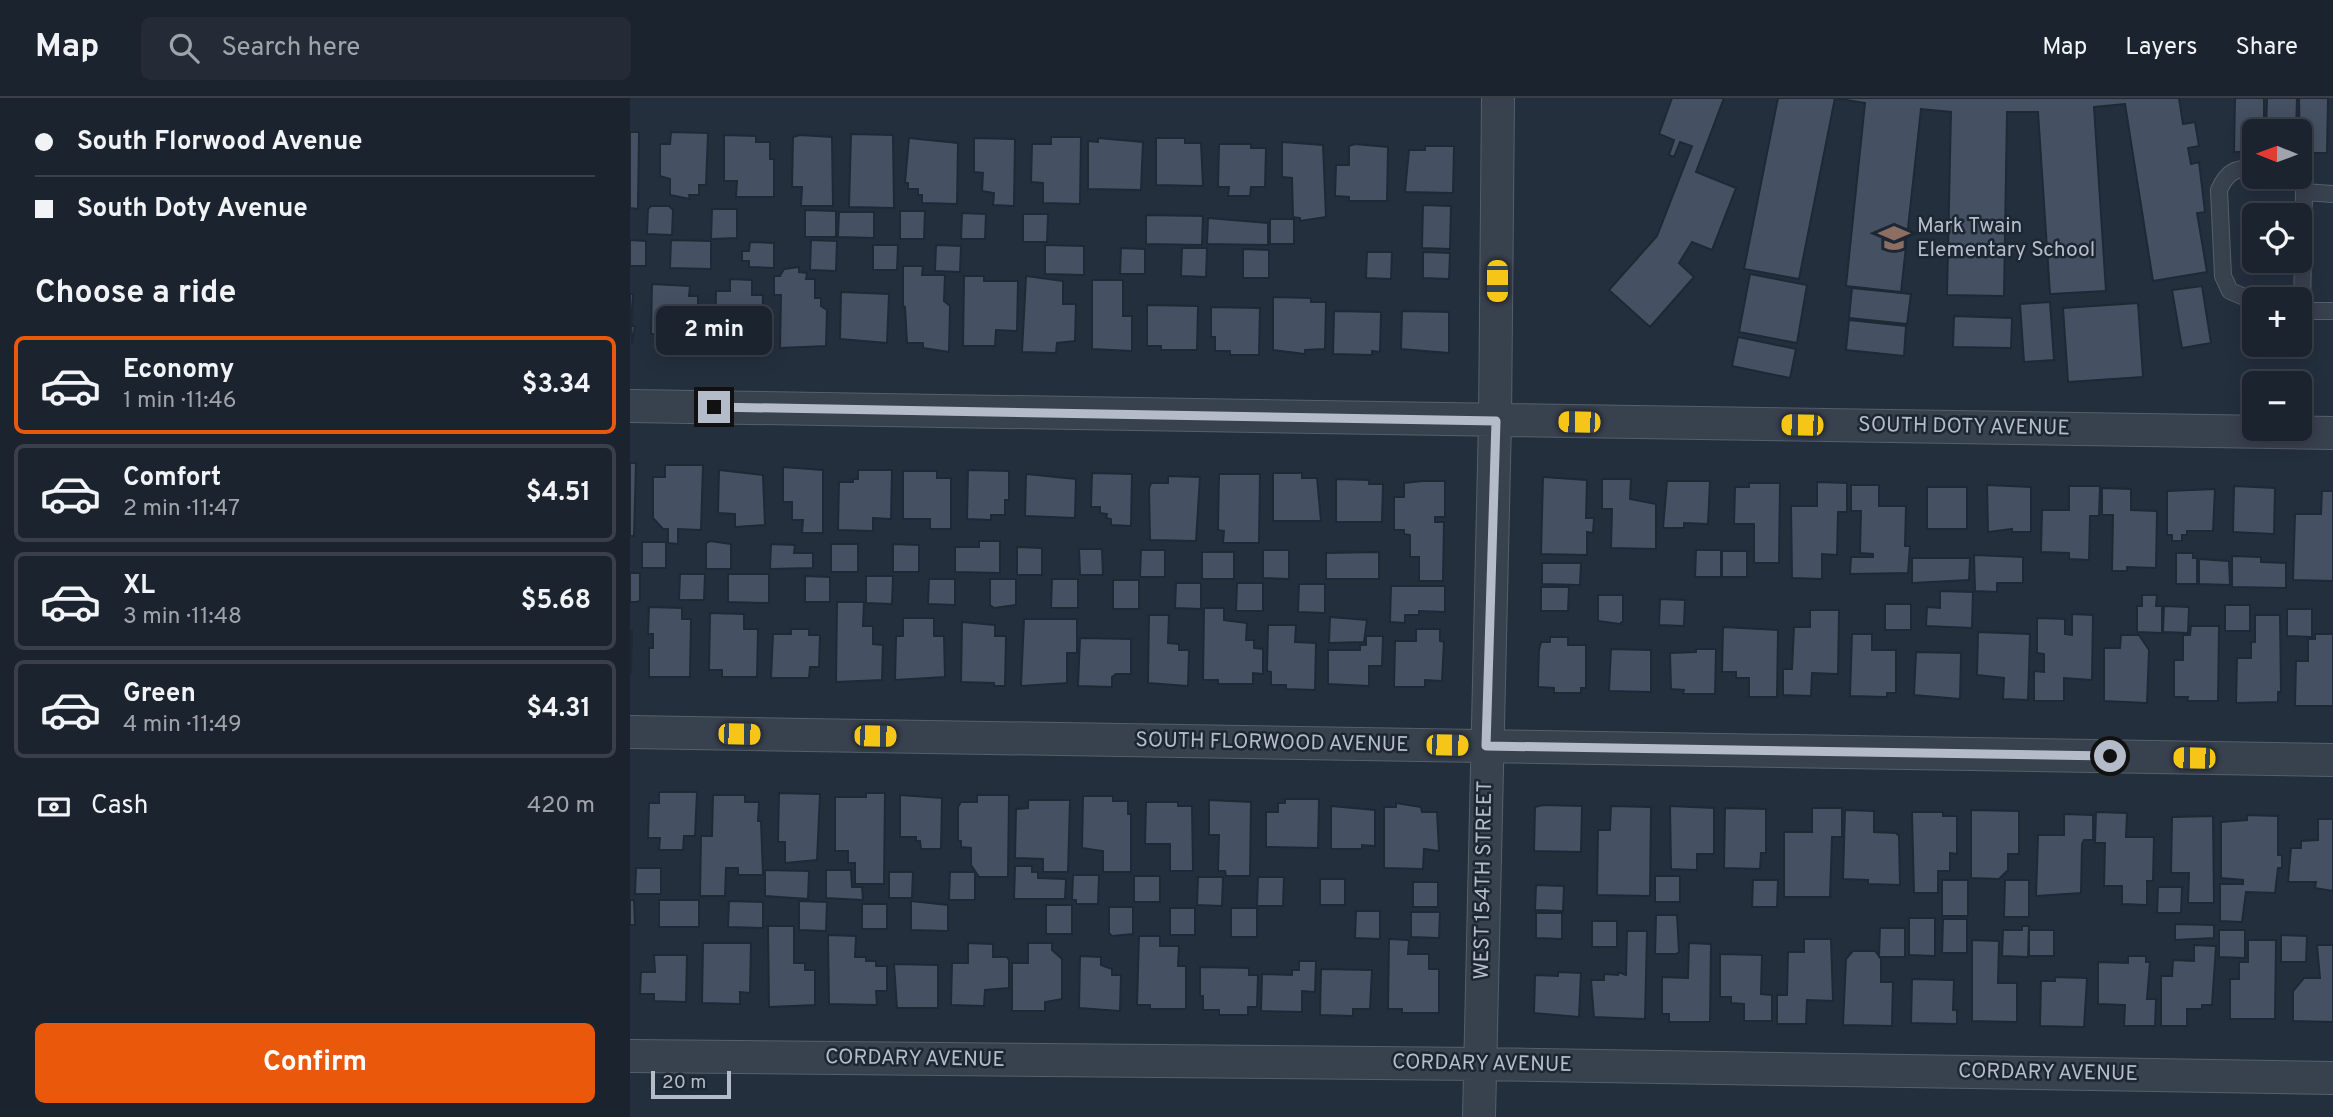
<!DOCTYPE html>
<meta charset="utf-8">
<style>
:root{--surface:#1b232e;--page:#242b36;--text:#f1f3f6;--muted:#a0a4aa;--line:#39404a;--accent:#ea580c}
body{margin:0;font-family:Overpass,sans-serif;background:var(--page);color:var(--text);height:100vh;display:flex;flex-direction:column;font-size:26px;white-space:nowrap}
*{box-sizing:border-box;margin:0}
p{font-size:23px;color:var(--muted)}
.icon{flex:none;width:38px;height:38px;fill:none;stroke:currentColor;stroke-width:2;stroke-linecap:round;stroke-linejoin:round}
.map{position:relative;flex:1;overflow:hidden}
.panel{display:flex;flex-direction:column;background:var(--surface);width:630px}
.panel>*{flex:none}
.top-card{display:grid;align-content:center;height:154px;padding:0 35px;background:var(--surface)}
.needle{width:46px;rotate:271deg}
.buttons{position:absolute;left:1612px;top:21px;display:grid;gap:14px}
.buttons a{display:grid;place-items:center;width:70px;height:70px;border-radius:10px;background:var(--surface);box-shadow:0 4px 18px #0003,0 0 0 2px var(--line);font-size:35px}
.scale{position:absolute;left:21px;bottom:18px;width:80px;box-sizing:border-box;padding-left:7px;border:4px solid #b4bcc9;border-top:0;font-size:19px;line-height:24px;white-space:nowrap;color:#b4bcc9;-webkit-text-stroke:5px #1d2633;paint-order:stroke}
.end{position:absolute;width:32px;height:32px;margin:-16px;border:9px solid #b4bcc9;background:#111;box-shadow:0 0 0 4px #111}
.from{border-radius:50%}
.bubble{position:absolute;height:49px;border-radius:10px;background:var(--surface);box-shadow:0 4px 18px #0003,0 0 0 2px var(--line);font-size:23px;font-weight:700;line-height:49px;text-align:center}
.car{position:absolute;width:21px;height:42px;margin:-21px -10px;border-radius:9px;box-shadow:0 0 5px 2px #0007;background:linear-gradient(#f5c518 24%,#345 0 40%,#f5c518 0 76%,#345 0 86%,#f5c518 0)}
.top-card b{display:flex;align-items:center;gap:24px;height:66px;font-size:26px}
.top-card b+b{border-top:2px solid var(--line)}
.top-card i{width:18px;height:18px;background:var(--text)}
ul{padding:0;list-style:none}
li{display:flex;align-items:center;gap:21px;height:98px;margin:0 14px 10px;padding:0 21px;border:4px solid var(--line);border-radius:10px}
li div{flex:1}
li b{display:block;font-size:26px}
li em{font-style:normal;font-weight:700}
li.active{border-color:var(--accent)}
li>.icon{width:63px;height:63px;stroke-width:1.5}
h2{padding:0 35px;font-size:32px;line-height:84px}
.pay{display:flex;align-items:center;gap:18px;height:77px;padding:0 35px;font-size:26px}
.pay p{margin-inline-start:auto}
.primary-button{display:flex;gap:14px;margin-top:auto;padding:14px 35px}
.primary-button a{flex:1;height:80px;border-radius:10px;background:var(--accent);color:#fff;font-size:28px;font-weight:700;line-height:80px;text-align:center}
header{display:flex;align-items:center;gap:42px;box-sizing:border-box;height:98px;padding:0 35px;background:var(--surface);border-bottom:2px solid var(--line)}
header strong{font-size:33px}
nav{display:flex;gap:38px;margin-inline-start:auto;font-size:24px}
.search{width:490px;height:63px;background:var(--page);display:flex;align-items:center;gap:18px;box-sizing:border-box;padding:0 24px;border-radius:10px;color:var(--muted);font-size:26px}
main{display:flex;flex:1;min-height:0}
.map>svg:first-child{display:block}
.building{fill:#455162;stroke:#1f2835;stroke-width:2}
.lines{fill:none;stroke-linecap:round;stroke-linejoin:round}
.lane-casing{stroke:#565f6c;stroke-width:18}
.street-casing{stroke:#565f6c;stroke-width:34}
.lane{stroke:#38414e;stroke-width:16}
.street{stroke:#38414e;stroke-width:32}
.route{stroke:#b4bcc9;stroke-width:9}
.labels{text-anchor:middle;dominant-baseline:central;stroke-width:5;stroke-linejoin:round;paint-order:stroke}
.poi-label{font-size:21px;fill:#b4bcc9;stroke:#1d2633;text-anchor:start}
.street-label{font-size:21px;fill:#b4bcc9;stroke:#1d2633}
</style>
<header>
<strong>Map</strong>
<div class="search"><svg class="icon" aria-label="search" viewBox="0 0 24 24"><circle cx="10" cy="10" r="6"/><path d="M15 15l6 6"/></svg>Search here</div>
<nav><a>Map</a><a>Layers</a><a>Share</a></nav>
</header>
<main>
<section class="panel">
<div class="top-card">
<b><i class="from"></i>South Florwood Avenue</b>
<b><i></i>South Doty Avenue</b>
</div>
<h2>Choose a ride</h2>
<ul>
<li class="active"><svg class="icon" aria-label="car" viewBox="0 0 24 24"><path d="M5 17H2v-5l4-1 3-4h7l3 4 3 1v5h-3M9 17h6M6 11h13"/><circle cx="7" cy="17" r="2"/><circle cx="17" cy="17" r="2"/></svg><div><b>Economy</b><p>1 min · 11:46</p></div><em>$3.34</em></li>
<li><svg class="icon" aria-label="car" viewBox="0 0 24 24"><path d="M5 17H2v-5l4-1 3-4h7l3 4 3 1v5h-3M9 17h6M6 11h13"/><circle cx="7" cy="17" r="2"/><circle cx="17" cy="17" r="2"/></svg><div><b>Comfort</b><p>2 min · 11:47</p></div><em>$4.51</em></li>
<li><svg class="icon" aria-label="car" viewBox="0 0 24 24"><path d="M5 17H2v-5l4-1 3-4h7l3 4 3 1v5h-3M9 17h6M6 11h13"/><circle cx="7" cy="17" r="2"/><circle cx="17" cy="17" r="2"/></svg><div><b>XL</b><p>3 min · 11:48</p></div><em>$5.68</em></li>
<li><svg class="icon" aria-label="car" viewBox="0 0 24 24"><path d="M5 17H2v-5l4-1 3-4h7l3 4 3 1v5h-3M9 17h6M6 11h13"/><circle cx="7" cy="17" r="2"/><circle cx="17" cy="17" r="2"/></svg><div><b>Green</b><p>4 min · 11:49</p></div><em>$4.31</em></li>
</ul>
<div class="pay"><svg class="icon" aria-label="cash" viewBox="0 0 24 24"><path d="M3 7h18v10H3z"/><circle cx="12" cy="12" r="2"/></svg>Cash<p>420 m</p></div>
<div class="primary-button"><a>Confirm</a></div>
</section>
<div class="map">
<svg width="1703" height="1019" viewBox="0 0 1703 1019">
<rect width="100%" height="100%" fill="#242f3e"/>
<!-- building -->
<path class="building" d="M 1042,0 L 1094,0 L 1066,74 L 1106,90 L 1082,152 L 1062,144 L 1049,165 L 1064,179 L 1020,229 L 979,192 L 1027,138 L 1062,48 L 1050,44 L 1044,59 L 1039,57 L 1044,42 L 1029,36 Z
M 1148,0 L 1549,0 L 1553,26 L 1565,24 L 1569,48 L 1558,50 L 1561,66 L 1569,64 L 1575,114 L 1567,115 L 1577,174 L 1523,183 L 1495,6 L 1464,9 L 1476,193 L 1420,196 L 1408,14 L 1377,14 L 1374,198 L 1317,197 L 1321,14 L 1291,11 L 1271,194 L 1216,188 L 1235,5 L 1205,0 L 1169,181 L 1114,171 Z
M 1605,0 L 1634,0 L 1634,33 L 1624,33 L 1624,54 L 1604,54 Z
M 1637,0 L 1667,0 L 1666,33 L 1636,33 Z
M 1669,0 L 1698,0 L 1697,55 L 1670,55 Z
M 0,34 L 9,34 L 8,111 L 0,110 Z
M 41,34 L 78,35 L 76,87 L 69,87 L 69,97 L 59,97 L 60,101 L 40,97 L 40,81 L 30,78 L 30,46 L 40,46 Z
M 221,36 L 263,37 L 264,110 L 219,109 Z
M 94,37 L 126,38 L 126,44 L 140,44 L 140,61 L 144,61 L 144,99 L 106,99 L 107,83 L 94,83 Z
M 170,37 L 202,39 L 203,108 L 171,108 L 172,89 L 162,89 L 163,39 Z
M 421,39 L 451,39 L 450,106 L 413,105 L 413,85 L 401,84 L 402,46 L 421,46 Z
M 279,40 L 328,45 L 327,106 L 292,105 L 292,97 L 288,97 L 288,91 L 278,91 L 278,85 L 275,85 Z
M 344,40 L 385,41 L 384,108 L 363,107 L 364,95 L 352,93 L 353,75 L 344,74 Z
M 468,40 L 513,44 L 511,92 L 458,91 L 458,43 L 468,44 Z
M 526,40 L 555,40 L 555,45 L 571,45 L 573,88 L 526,87 Z
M 652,44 L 693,47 L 696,119 L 670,123 L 670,120 L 663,119 L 662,80 L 652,79 Z
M 589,46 L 621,46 L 621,50 L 636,50 L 635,89 L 621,89 L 620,98 L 598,98 L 599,89 L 588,89 Z
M 725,46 L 758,49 L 757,103 L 719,103 L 719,99 L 705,98 L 706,67 L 719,67 L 719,48 Z
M 795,48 L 824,48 L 823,95 L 775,94 L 779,52 L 795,52 Z
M 793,107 L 821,108 L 820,151 L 792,150 Z
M 21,108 L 39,108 L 43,112 L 42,137 L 17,136 L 18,111 Z
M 82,111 L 107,111 L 107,140 L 81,141 Z
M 175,112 L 206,113 L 206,139 L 175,139 Z
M 270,113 L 295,113 L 294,141 L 270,141 Z
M 209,114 L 244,114 L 244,140 L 208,139 Z
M 332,115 L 356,116 L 355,141 L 331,141 Z
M 393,116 L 418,116 L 417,144 L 393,144 Z
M 516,117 L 573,118 L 572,147 L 516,146 Z
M 578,120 L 638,125 L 638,147 L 577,146 Z
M 640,121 L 664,121 L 664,146 L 640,146 Z
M 0,142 L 16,143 L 16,168 L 0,168 Z
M 41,142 L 81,143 L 81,171 L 40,170 Z
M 181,142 L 207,143 L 206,173 L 180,172 Z
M 120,144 L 144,145 L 144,170 L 119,169 L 119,163 L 112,163 L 112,153 L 119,153 Z
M 243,147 L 268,147 L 267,172 L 243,172 Z
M 306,147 L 331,148 L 330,174 L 305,173 Z
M 415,147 L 454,148 L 454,177 L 415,176 Z
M 491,150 L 515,151 L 515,176 L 490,176 Z
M 552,150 L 577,150 L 576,179 L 551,178 Z
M 613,151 L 639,152 L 639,180 L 613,180 Z
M 737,154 L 762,154 L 761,181 L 736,180 Z
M 793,154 L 820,155 L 819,181 L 793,180 Z
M 273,168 L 293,168 L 292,177 L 315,177 L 314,203 L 320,208 L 319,254 L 293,250 L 293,245 L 277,245 L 275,209 L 273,208 Z
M 169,169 L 169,174 L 177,175 L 176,181 L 185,181 L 185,200 L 191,200 L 191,208 L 197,212 L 196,248 L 150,250 L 151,197 L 144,197 L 144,178 L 150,178 L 154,171 Z
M 1120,176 L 1177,187 L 1167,245 L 1109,234 Z
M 334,178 L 354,178 L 354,183 L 388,183 L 387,233 L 366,232 L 365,248 L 333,248 Z
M 396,178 L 433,183 L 433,206 L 446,206 L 445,243 L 427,245 L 426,255 L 392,254 Z
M 100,181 L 122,182 L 122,197 L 133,197 L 132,235 L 122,235 L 122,246 L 85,246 L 86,193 L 100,193 Z
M 462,182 L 493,182 L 493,218 L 502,218 L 502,253 L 462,251 Z
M 22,186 L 60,188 L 59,198 L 68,198 L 68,244 L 36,244 L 36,236 L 21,236 Z
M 1572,188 L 1581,245 L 1552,250 L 1542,192 Z
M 1222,190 L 1281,196 L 1277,226 L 1219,220 Z
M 211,194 L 259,196 L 257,245 L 210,241 Z
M 0,196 L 3,196 L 2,228 L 5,228 L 2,246 Z
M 643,199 L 681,200 L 681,204 L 696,204 L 695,251 L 675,252 L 675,256 L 643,252 Z
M 1420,204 L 1424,262 L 1394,264 L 1390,206 Z
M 1508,205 L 1513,279 L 1438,284 L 1433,210 Z
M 517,207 L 568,208 L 567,252 L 531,252 L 531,248 L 517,248 Z
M 581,209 L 630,210 L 629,257 L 600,257 L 600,253 L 585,253 L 585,239 L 581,239 Z
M 704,213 L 751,214 L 750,254 L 742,253 L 742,257 L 703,256 Z
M 772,213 L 819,214 L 819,255 L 771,251 Z
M 1324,218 L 1382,220 L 1381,250 L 1323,249 Z
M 1219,222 L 1276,228 L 1274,258 L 1216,252 Z
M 1108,239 L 1166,251 L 1160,280 L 1102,268 Z
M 0,365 L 6,365 L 4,438 L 0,438 Z
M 35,367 L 73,367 L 71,432 L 48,431 L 48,446 L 38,445 L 38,431 L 33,431 L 23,420 L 23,379 L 35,379 Z
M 153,369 L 193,372 L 193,435 L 172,435 L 173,422 L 162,422 L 162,404 L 153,404 Z
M 89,372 L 133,377 L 135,427 L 105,429 L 105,416 L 88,415 Z
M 228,372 L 262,372 L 261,421 L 243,420 L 243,433 L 208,432 L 209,384 L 223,384 L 223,381 L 228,381 Z
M 338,372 L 379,373 L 379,402 L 375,402 L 375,417 L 361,417 L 361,422 L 337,421 Z
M 273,373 L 307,373 L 307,380 L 321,380 L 321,431 L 300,431 L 300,421 L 273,421 Z
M 462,375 L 502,376 L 501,428 L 481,427 L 481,421 L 476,420 L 477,416 L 470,415 L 470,409 L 461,409 Z
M 643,375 L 672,375 L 672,380 L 687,380 L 691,423 L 643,423 Z
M 396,376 L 446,381 L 445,420 L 395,418 Z
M 589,376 L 630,376 L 629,445 L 593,445 L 594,433 L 588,432 Z
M 538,378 L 570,379 L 566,443 L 520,442 L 519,391 L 521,385 L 538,385 Z
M 913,379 L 957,382 L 956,420 L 964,420 L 963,435 L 957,434 L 957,457 L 911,456 Z
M 706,381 L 739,382 L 739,386 L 753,386 L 752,424 L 706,424 Z
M 972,381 L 1001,381 L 1000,401 L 1026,406 L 1026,451 L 981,450 L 982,411 L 972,411 Z
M 793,383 L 815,383 L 815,419 L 805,419 L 805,424 L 814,424 L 813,483 L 789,483 L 789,459 L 780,459 L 780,437 L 774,436 L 774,432 L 764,432 L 764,399 L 774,399 L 774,385 Z
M 1037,383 L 1080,383 L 1078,426 L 1054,425 L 1054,430 L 1033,430 Z
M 1187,384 L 1217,385 L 1217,414 L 1208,414 L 1207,457 L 1192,456 L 1192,481 L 1162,480 L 1161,408 L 1187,408 Z
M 1119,385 L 1150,385 L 1149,465 L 1124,465 L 1124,426 L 1104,426 L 1105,389 L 1119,389 Z
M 1221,387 L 1249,387 L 1249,408 L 1276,408 L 1275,448 L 1280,448 L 1278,475 L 1220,476 L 1221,459 L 1243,459 L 1243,456 L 1230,455 L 1231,413 L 1221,413 Z
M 1357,387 L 1401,389 L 1401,434 L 1382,434 L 1382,431 L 1358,434 Z
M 1439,388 L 1470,388 L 1469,418 L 1460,418 L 1459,462 L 1439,461 L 1439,455 L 1411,454 L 1412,412 L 1439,412 Z
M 1604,388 L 1645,390 L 1644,436 L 1603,434 Z
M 1297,389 L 1337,389 L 1337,431 L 1297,431 Z
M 1472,390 L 1501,391 L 1501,412 L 1527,413 L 1526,470 L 1497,469 L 1497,473 L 1482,473 L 1483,417 L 1472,417 Z
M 1585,391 L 1583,433 L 1557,433 L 1557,437 L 1552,437 L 1552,443 L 1542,443 L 1542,437 L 1537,437 L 1537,393 Z
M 1692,393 L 1703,393 L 1703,483 L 1663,482 L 1665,416 L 1691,416 Z
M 80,443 L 101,446 L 101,471 L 76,471 L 76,445 Z
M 349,443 L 370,443 L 370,475 L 325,474 L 325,449 L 349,449 Z
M 12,444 L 36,444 L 36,470 L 12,470 Z
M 141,446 L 165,447 L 164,455 L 183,455 L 183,470 L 140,471 Z
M 201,446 L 228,446 L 228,474 L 201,474 Z
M 263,446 L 289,447 L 289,474 L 263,474 Z
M 387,449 L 412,450 L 412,477 L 387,477 Z
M 449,451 L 472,451 L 473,477 L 450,477 Z
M 511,452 L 535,452 L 535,479 L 510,479 Z
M 633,452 L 659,452 L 659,481 L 633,480 Z
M 1066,452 L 1091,452 L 1091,479 L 1065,479 Z
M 1092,453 L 1117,453 L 1117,479 L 1092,479 Z
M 572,454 L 604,454 L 604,481 L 572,481 Z
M 749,454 L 749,481 L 696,481 L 696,455 Z
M 1546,455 L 1563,455 L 1563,460 L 1567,460 L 1567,486 L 1546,486 Z
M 1344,457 L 1393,459 L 1393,485 L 1367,485 L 1367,494 L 1345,493 Z
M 1602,458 L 1631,459 L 1631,464 L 1656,465 L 1656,490 L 1602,489 Z
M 1282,460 L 1340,460 L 1339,482 L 1282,485 Z
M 1569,461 L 1599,463 L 1600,487 L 1569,486 Z
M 912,465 L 951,465 L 950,487 L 912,486 Z
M 0,475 L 10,475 L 10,503 L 6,504 L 0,504 Z
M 50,476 L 75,476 L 74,502 L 49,502 Z
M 98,476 L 139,476 L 139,505 L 98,504 Z
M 175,478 L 200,479 L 200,504 L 175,504 Z
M 236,478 L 263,478 L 262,506 L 236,505 Z
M 299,481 L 325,481 L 325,507 L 298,506 Z
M 360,481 L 386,481 L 386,507 L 364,510 L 360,507 Z
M 422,481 L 448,481 L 448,510 L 421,510 Z
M 483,482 L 509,482 L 509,511 L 483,511 Z
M 546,485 L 571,485 L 571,511 L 545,510 Z
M 607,485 L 633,485 L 633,513 L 606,513 Z
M 669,486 L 695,486 L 695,515 L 668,514 Z
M 761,488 L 815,488 L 815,514 L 789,513 L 789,517 L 775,517 L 775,525 L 760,524 Z
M 911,489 L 939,489 L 938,513 L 911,513 Z
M 1310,493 L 1343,494 L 1342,530 L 1296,528 L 1297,509 L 1310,510 Z
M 968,497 L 993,497 L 993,523 L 990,526 L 968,523 Z
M 1512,497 L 1527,497 L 1526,508 L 1532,508 L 1532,535 L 1507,534 L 1507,508 L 1512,508 Z
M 1030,501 L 1055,502 L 1054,528 L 1029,527 Z
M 207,504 L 234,504 L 233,528 L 243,528 L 243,546 L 253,547 L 252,582 L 206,584 Z
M 1255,506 L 1281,506 L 1281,532 L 1255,532 Z
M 1595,507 L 1620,507 L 1620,533 L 1595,533 Z
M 1534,508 L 1559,509 L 1558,535 L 1533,534 Z
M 19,509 L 52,510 L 52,521 L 61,521 L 60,579 L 19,579 L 19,550 L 23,550 L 23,536 L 18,536 Z
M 574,510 L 594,510 L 594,522 L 617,525 L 616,542 L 624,542 L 624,550 L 633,551 L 633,576 L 623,575 L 623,586 L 588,586 L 588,582 L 573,582 Z
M 1657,511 L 1682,511 L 1682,539 L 1657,538 Z
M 1180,512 L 1209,512 L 1208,576 L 1182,575 L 1181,598 L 1153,597 L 1153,571 L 1162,571 L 1164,529 L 1180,529 Z
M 80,515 L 114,516 L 114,531 L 128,531 L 127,579 L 92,579 L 92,572 L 79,572 Z
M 1442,516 L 1463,517 L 1462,582 L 1434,580 L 1434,603 L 1404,603 L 1404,573 L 1414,574 L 1414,556 L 1407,555 L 1407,520 L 1435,521 L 1435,536 L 1442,537 Z
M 519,517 L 539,517 L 538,545 L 549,546 L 549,552 L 559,552 L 558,588 L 518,585 Z
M 1625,517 L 1650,517 L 1651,594 L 1648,594 L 1648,604 L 1606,605 L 1607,560 L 1621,560 L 1621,544 L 1625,544 Z
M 700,519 L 737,522 L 734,544 L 699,545 Z
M 273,520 L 304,520 L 304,538 L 314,538 L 315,579 L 265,582 L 266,538 L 273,538 Z
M 394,521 L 447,521 L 447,555 L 437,555 L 437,585 L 391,588 Z
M 332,524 L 365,527 L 365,538 L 376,538 L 375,588 L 364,588 L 364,585 L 331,584 Z
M 638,527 L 666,527 L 665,544 L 686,545 L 685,592 L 656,591 L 656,587 L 641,587 L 641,574 L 637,573 Z
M 1561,528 L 1589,528 L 1588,603 L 1557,603 L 1558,599 L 1544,599 L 1544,562 L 1553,562 L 1553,537 L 1560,537 Z
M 1093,529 L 1148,532 L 1147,599 L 1119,599 L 1119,580 L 1106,580 L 1106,574 L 1092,574 Z
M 161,531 L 179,531 L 179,537 L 190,537 L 189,569 L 180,569 L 179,580 L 141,580 L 143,536 L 161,536 Z
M 786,531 L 810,531 L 810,543 L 814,544 L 812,583 L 795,582 L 795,589 L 764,589 L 765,543 L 786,543 Z
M 0,533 L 2,533 L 1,576 L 0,576 Z
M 1348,534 L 1400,536 L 1398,602 L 1373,601 L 1374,580 L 1347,577 Z
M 1222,536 L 1242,536 L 1242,552 L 1266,552 L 1266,595 L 1257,595 L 1257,599 L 1220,598 Z
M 1685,536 L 1703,536 L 1703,608 L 1665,608 L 1666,563 L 1678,563 L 1678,541 L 1685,541 Z
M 1491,537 L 1509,537 L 1519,552 L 1517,605 L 1474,603 L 1474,550 L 1490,550 Z
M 736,538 L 753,538 L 752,568 L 739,568 L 739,588 L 698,586 L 698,552 L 730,552 L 730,547 L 736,547 Z
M 920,539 L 938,539 L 938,547 L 956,547 L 956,590 L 951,590 L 951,595 L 924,595 L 924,590 L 908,589 L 909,552 L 911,544 L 920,544 Z
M 450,540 L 501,541 L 501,576 L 486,576 L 482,579 L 482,589 L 448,588 Z
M 981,551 L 1021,552 L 1021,594 L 979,593 Z
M 1066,551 L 1086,551 L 1085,596 L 1053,596 L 1054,592 L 1041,591 L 1040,555 L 1066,554 Z
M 1286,554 L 1331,555 L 1330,601 L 1284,597 Z
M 29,694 L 67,694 L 65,738 L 54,738 L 53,752 L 29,752 L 30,740 L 18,740 L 19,705 L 29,705 Z
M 149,695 L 190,696 L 187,762 L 155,765 L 155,744 L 148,744 Z
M 236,695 L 255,695 L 254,786 L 225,786 L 225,765 L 218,765 L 218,753 L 205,753 L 205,699 L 236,699 Z
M 83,697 L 115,697 L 115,704 L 129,704 L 128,723 L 131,723 L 133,777 L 108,777 L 108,770 L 96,770 L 95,798 L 70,798 L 71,738 L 82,738 Z
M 270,697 L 312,700 L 311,751 L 291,751 L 290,743 L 286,743 L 286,739 L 270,739 Z
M 347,697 L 379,697 L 378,779 L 349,779 L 341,767 L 341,750 L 331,749 L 331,743 L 328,743 L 328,709 L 331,704 L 347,704 Z
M 453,698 L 483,698 L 483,703 L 498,703 L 498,716 L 501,716 L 501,774 L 473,774 L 473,753 L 452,750 Z
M 655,701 L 689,701 L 688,750 L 636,749 L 636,714 L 648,714 L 648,705 L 655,705 Z
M 398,702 L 440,702 L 438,774 L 413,774 L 413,761 L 385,760 L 386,711 L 398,710 Z
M 579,702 L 621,704 L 620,778 L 596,778 L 595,773 L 588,773 L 589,737 L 579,737 Z
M 516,704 L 548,704 L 548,708 L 562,708 L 563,773 L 540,773 L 540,746 L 515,746 Z
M 766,705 L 791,709 L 792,714 L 807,714 L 809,753 L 794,751 L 793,771 L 754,770 L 754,709 L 766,709 Z
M 913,707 L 952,708 L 951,754 L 904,753 L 905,709 Z
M 701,708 L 745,712 L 745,748 L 732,747 L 732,751 L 701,751 Z
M 981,708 L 1021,709 L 1020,798 L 967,797 L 968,732 L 980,732 Z
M 1040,708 L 1084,710 L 1084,756 L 1067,756 L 1067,772 L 1041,771 Z
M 1095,710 L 1136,711 L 1136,755 L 1131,755 L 1130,771 L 1094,770 Z
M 1182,710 L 1212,710 L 1212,739 L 1202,739 L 1200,799 L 1154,799 L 1154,734 L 1182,734 Z
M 1215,712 L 1244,713 L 1244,734 L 1266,735 L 1269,738 L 1270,787 L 1238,786 L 1238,782 L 1213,781 Z
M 1341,712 L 1389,713 L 1389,756 L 1378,756 L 1378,772 L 1369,781 L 1341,780 Z
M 1282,714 L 1313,714 L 1313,718 L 1327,718 L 1327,756 L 1320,755 L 1320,773 L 1308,773 L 1308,795 L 1284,795 Z
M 1466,714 L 1497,715 L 1496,739 L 1524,739 L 1523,783 L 1517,783 L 1517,807 L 1492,806 L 1492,788 L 1474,788 L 1475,745 L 1465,745 Z
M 1434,716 L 1463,717 L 1463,742 L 1454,742 L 1452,746 L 1451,795 L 1406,798 L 1408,737 L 1434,737 Z
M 1617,717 L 1648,718 L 1648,757 L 1652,757 L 1652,770 L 1648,770 L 1645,795 L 1616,794 L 1612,824 L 1590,823 L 1590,786 L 1613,786 L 1613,782 L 1591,780 L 1591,724 L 1617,722 Z
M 1583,718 L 1584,805 L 1558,805 L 1559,775 L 1541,775 L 1542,719 Z
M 1688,721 L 1703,721 L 1703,793 L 1685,790 L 1686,784 L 1658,784 L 1661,750 L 1671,750 L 1671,743 L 1688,742 Z
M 385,768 L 402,768 L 402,774 L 408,774 L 408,780 L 436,781 L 435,801 L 384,801 Z
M 6,770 L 31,770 L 31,796 L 5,796 Z
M 135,772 L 179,773 L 178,801 L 135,798 Z
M 196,772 L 221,772 L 222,789 L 232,789 L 233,802 L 196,800 Z
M 259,774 L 283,774 L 282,800 L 259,800 Z
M 320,774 L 345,774 L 345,802 L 319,802 Z
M 443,777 L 469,777 L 468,806 L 446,806 L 446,802 L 442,802 Z
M 504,778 L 530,778 L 530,804 L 504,804 Z
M 1025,778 L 1050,778 L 1050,804 L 1025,804 Z
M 568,779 L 593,779 L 592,808 L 567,807 Z
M 628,779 L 654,779 L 653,808 L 627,808 Z
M 690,781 L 715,781 L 715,807 L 690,807 Z
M 1123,782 L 1148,782 L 1147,809 L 1122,809 Z
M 1312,782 L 1338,782 L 1338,818 L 1312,818 Z
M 1375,782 L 1399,782 L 1399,819 L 1374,819 Z
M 783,784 L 808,784 L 808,809 L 783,809 Z
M 906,787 L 934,788 L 933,813 L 905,812 Z
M 1528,789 L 1552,789 L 1551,815 L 1527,815 Z
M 0,802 L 4,802 L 5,827 L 0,827 Z
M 29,802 L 69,802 L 69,829 L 29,829 Z
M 99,803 L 133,804 L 133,830 L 98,829 Z
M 169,803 L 197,804 L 196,833 L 169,832 Z
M 281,803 L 318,807 L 318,833 L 281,832 Z
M 232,806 L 257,806 L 257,831 L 232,831 Z
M 416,807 L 442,807 L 442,836 L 416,836 Z
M 479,809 L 503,809 L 503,836 L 482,838 L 479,835 Z
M 540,810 L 565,810 L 565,837 L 540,837 Z
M 601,810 L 627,810 L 627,839 L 601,839 Z
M 726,813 L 750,813 L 750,841 L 725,840 Z
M 781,814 L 810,814 L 809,840 L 781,839 Z
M 906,815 L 932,815 L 932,841 L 906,840 Z
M 1026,817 L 1047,817 L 1049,854 L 1046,856 L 1025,856 Z
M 1279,820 L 1305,820 L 1305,858 L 1279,857 Z
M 1313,821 L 1337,821 L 1337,855 L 1312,855 Z
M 962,823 L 987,823 L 987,849 L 962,849 Z
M 1545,826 L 1584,827 L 1584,840 L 1545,842 Z
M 138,828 L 164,828 L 164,865 L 175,865 L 175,872 L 185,872 L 185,907 L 139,909 Z
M 1392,828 L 1399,828 L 1398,859 L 1372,858 L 1373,832 L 1392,832 Z
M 1250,830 L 1275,830 L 1275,859 L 1249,859 Z
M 1399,832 L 1424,832 L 1424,858 L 1399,858 Z
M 1589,832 L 1615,832 L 1615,860 L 1589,859 Z
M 997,833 L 1017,833 L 1015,921 L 964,919 L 961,882 L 974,882 L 974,876 L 988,877 L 988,874 L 996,877 Z
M 198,837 L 226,838 L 225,859 L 236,859 L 236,863 L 246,863 L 246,868 L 257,868 L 257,893 L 246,893 L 247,907 L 199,906 Z
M 1651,837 L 1677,838 L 1676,864 L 1651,864 Z
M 509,838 L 530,838 L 530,848 L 549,848 L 548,868 L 556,868 L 556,911 L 520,911 L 520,907 L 507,907 Z
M 759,841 L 779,842 L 778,856 L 799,856 L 799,871 L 809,871 L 809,915 L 772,915 L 772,911 L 758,911 Z
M 1174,841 L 1201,841 L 1203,903 L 1177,902 L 1176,926 L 1147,926 L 1147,897 L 1157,897 L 1158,854 L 1174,854 Z
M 1342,842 L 1369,843 L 1368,885 L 1387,885 L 1387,924 L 1342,923 Z
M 1618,842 L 1646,842 L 1645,921 L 1600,921 L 1600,881 L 1609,881 L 1609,864 L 1618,864 Z
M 73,845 L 121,845 L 120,895 L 110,894 L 110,906 L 72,905 Z
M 338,845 L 363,846 L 363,859 L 377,859 L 379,862 L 379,890 L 355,892 L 354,908 L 321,907 L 322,865 L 338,865 Z
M 398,845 L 422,845 L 422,852 L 432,861 L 432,901 L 415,904 L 415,913 L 382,913 L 382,865 L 398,865 Z
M 1059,845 L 1081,846 L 1080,924 L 1039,924 L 1039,916 L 1032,916 L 1032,879 L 1058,880 Z
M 1564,847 L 1586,848 L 1582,907 L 1572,907 L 1572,911 L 1557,911 L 1557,928 L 1531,928 L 1531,878 L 1542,878 L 1543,862 L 1564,863 Z
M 1687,847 L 1703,847 L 1703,924 L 1663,923 L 1663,893 L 1674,880 L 1690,880 Z
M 1223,853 L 1245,853 L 1251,861 L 1251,884 L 1263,884 L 1262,928 L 1213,927 L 1216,861 Z
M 1090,856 L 1132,857 L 1131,896 L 1142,897 L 1142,923 L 1114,923 L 1114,906 L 1101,905 L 1101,899 L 1090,899 Z
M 24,857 L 57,857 L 56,904 L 24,903 L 24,896 L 10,896 L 11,874 L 25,874 Z
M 450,858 L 471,859 L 471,867 L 482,871 L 482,877 L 491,877 L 490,913 L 449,910 Z
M 1498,858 L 1516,858 L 1516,864 L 1520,864 L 1517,901 L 1526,901 L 1525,928 L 1494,928 L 1495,907 L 1468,906 L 1468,864 L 1498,865 Z
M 669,863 L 686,863 L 685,894 L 672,893 L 672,914 L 631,913 L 632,876 L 662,877 L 662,872 L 669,872 Z
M 264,866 L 308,867 L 308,910 L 267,910 Z
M 570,869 L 619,870 L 619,877 L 628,877 L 627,909 L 618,909 L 618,917 L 589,917 L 589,912 L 573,912 L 573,898 L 570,898 Z
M 691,871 L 742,872 L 740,911 L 723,911 L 723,918 L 690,917 Z
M 928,874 L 951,875 L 949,919 L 904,915 L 905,877 L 928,878 Z
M 1425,879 L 1457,880 L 1454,929 L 1410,928 L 1411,883 L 1425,883 Z
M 1282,881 L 1324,882 L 1323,912 L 1327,912 L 1327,926 L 1281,925 Z"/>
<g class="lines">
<!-- lane casing -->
<g class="lane-casing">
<path id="lane" d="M 1624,70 C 1605,70 1597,74 1589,92 L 1593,178 L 1600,193 L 1624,203
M 1670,72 L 1675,72 L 1674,94 L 1703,96
M 1670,213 L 1703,213
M 1672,213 L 1674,94"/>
</g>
<!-- street casing -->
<g class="street-casing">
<path id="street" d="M 0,308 L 1703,335
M 0,634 L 1703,662
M 0,958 L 850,966 L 1703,980
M 849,1019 L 865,323 L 868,0"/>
</g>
<!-- lane -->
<use href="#lane" class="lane"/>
<!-- street -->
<use href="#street" class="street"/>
</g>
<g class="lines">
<!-- route -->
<path class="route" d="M 84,309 L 866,323 L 856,648 L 1480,658"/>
</g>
<!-- icons -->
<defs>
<g id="school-bare" transform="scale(2.415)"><path d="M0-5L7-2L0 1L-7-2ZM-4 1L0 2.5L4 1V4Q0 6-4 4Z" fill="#8d6e63" stroke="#1d2633" stroke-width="2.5" paint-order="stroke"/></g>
</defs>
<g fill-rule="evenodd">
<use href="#school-bare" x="1264" y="140"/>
</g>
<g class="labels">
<!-- poi labels -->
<g class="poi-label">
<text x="1287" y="128">Mark Twain<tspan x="1287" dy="24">Elementary School</tspan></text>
</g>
<!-- street labels -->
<g class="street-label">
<text transform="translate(1334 329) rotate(1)">SOUTH DOTY AVENUE</text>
<text transform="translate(642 645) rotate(1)">SOUTH FLORWOOD AVENUE</text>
<text transform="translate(854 782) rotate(-89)">WEST 154TH STREET</text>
<text transform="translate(285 961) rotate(1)">CORDARY AVENUE</text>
<text transform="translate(852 966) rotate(1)">CORDARY AVENUE</text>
<text transform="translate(1418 975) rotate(1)">CORDARY AVENUE</text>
</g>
</g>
</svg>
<div class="buttons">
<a><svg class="needle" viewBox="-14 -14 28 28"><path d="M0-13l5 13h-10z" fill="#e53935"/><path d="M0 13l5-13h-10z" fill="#a0a4aa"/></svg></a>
<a><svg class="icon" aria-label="locate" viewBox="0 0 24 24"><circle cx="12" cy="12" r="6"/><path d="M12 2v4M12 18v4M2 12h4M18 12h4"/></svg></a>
<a>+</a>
<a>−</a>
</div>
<div class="scale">20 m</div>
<i class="end from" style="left:1480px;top:658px"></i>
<i class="end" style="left:84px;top:309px"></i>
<div class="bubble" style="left:26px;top:208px;width:116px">2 min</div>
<i class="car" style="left:867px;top:183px;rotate:180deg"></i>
<i class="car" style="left:949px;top:324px;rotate:271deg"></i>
<i class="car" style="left:1172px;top:327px;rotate:271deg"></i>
<i class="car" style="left:109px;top:636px;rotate:91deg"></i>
<i class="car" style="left:245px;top:638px;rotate:91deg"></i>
<i class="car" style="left:817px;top:647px;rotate:91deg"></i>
<i class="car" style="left:1564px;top:660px;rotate:271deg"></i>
</div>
</main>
